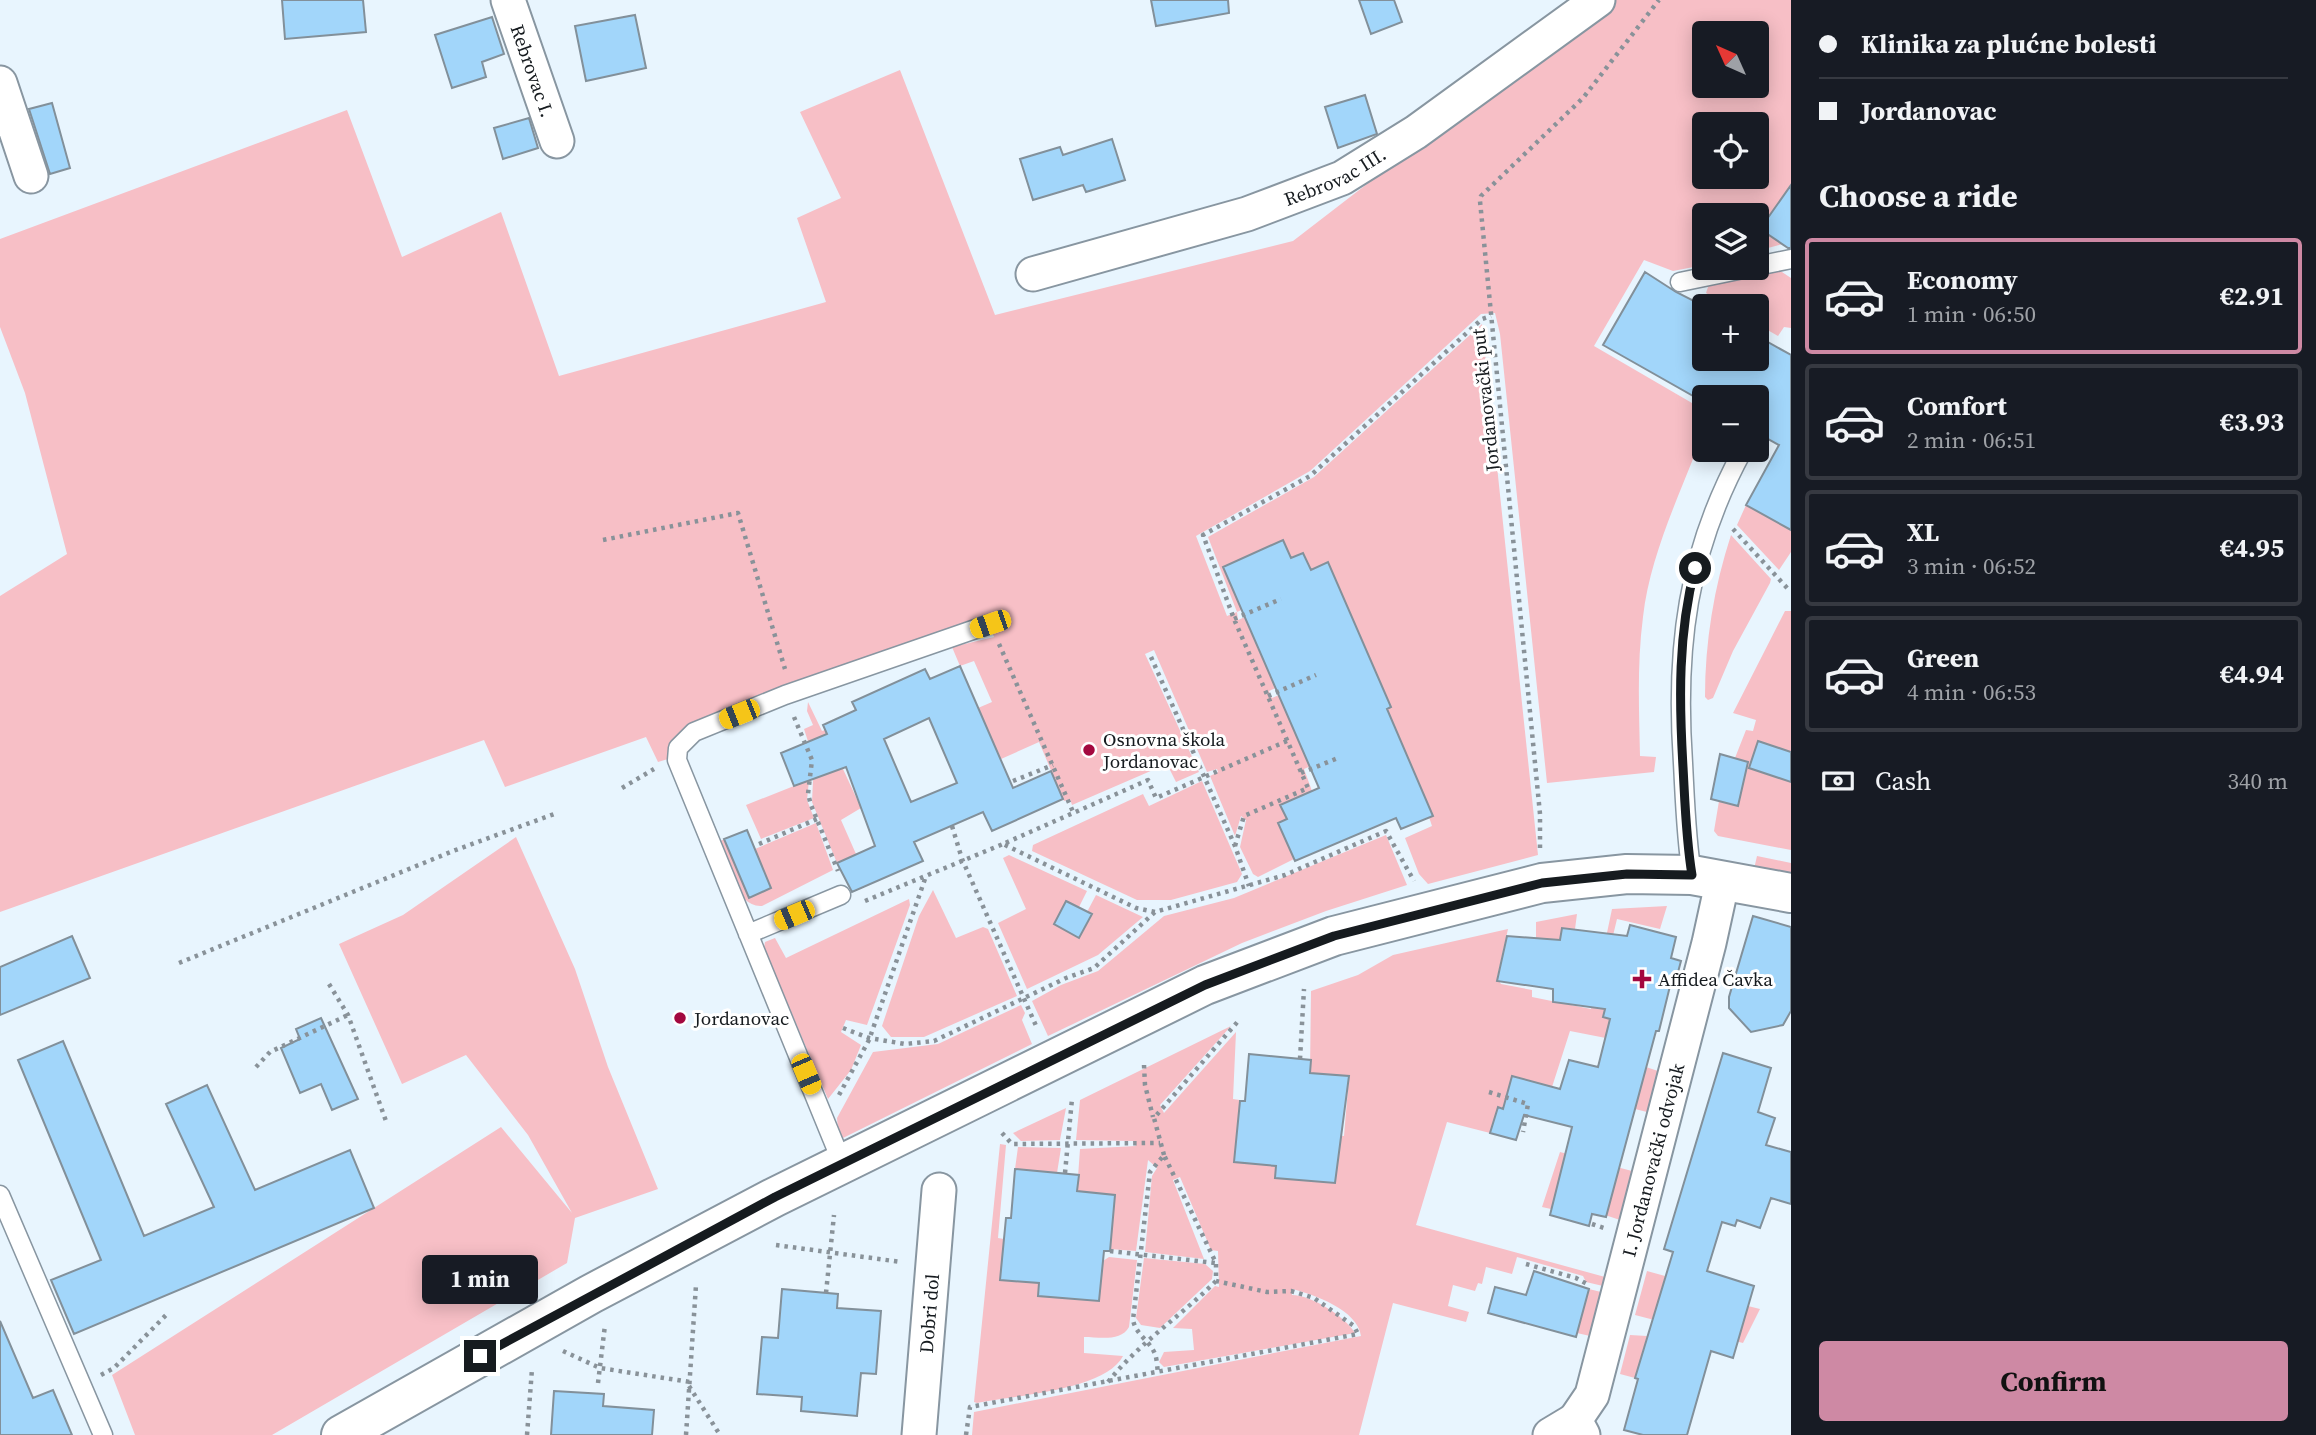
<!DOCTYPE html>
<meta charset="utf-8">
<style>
:root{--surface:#171b24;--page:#242831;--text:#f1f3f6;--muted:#9ea1a6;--line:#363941;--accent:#ce89a4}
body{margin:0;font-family:"Source Serif 4",serif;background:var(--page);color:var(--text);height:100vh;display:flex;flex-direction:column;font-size:26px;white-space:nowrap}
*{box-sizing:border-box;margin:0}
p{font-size:23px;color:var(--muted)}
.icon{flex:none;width:38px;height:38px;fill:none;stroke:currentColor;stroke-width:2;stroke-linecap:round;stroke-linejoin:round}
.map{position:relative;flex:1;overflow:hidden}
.drawer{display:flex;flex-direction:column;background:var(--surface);width:525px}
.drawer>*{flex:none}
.top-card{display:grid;align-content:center;height:154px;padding:0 28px;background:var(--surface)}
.needle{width:46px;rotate:315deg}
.buttons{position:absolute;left:1692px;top:21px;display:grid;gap:14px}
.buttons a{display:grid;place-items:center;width:77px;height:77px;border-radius:7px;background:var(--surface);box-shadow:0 4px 18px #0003;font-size:35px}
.end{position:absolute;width:32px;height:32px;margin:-16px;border:9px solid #161b1f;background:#fff;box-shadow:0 0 0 4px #fff}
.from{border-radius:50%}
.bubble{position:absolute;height:49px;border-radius:7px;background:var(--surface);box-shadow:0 4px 18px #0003;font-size:23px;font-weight:700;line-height:49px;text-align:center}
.car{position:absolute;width:21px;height:42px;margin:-21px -10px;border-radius:9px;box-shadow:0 0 5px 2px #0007;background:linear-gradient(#f5c518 24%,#345 0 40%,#f5c518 0 76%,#345 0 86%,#f5c518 0)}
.top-card b{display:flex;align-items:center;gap:24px;height:66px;font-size:26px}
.top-card b+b{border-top:2px solid var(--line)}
.top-card i{width:18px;height:18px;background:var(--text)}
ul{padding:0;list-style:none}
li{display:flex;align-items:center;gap:21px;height:116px;margin:0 14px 10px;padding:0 14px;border:4px solid var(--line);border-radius:7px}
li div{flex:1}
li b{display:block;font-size:26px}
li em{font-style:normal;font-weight:700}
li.active{border-color:var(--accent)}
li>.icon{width:63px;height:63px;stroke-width:1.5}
h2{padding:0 28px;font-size:32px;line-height:84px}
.pay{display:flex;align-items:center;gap:18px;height:77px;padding:0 28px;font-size:26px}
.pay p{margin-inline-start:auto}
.cta{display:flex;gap:14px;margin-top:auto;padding:14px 28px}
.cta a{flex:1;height:80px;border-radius:7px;background:var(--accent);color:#111;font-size:28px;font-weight:700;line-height:80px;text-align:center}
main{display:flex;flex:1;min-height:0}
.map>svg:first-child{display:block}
.green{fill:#f7bfc6;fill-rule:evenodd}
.building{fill:#a2d6fa;stroke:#82909a;stroke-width:2;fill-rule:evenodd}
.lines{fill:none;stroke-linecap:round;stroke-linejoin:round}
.service-casing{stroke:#8896a1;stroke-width:21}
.minor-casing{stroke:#8896a1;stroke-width:37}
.secondary-casing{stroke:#8896a1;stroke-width:42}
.path{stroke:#899299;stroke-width:4.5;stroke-dasharray:3.5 5;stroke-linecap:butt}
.service{stroke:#fff;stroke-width:18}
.minor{stroke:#fff;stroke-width:33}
.secondary{stroke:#fff;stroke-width:38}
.route{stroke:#161b1f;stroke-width:9}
.poi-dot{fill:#a3083f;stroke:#fff;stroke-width:2.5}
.labels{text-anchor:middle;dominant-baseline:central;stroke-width:6;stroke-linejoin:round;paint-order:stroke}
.street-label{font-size:19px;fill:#161b1f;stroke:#fff}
.poi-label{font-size:19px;fill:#161b1f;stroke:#fff;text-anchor:start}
</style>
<main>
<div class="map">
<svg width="1791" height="1435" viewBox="0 0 1791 1435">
<rect width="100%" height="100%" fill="#e8f5fe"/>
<!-- green -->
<path class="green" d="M 1606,0 L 1791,0 L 1791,184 L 1781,199 L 1783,244 L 1757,251 L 1757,215 L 1704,215 L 1704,265 L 1673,271 L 1644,260 L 1594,346 L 1704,410 L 1704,450 L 1715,450 L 1709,459 L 1696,451 L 1693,459 C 1673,509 1649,563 1643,617 C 1637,663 1639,709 1640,756 L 1656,757 L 1654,772 L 1547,783 L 1500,334 L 1495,313 L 1481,314 L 1310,471 L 1196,536 L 1227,616 L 1237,612 L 1208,537 L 1314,477 L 1482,324 L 1538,855 L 1428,884 L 1419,874 L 1405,838 L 1432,826 L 1429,817 L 1432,815 L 1387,709 L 1391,706 L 1328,562 L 1311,570 L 1303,553 L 1291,558 L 1282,541 L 1223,567 L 1240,606 L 1283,588 L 1284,591 L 1237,612 L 1238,620 L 1252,614 L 1257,647 L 1274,684 L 1319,669 L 1269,691 L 1272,698 L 1286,692 L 1299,720 L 1291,724 L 1307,762 L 1343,752 L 1304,769 L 1312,791 L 1280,805 L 1287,819 L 1279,823 L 1294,859 L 1258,877 L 1253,874 L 1240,847 L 1246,820 L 1241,816 L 1235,836 L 1210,776 L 1218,772 L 1217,769 L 1207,772 L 1154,650 L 1145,654 L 1199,772 L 1176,782 L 1164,758 L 1151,764 L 1153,770 L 1072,805 L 1070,799 L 1064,801 L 1039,742 L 1001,759 L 978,708 L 992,702 L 974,661 L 960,666 L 952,647 L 994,637 L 987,618 L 688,724 L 673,740 L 668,759 L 658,762 L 646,737 L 505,787 L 484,740 L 0,912 L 0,596 L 67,554 L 25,393 L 0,327 L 0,239 L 347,110 L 402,257 L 501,212 L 559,376 L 826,302 L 797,218 L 841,198 L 800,112 L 900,70 L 995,315 L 1293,241 ZM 1704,33 L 1757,33 L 1757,86 L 1704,86 ZM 1704,124 L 1757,124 L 1757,177 L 1704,177 Z
M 1766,270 L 1782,272 L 1791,278 L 1791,328 L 1784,327 L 1778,336 L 1757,324 L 1757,306 L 1726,306 L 1706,293 L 1709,284 Z
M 1746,505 L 1791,530 L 1791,552 L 1779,570 L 1737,525 Z
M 1731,535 L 1771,579 L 1770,583 L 1733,651 L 1713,698 L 1708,700 L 1705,697 C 1705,642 1714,587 1731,535 Z
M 1785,611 L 1791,611 L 1791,850 L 1718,836 L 1714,831 L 1719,801 L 1739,801 L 1742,789 L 1733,763 L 1746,730 L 1753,731 L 1756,720 L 1733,713 Z
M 808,702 L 822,731 L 825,730 L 861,808 L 841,820 L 856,854 L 837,863 L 812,802 L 814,760 L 804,729 L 813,725 L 807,711 Z
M 809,780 L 807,800 L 814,818 L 761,839 L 746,805 Z
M 1202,781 L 1242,874 L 1237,882 L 1171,900 L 1137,900 L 1032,851 L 1033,845 L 1143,794 L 1149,806 Z
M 816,823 L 833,870 L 762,906 C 736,908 726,861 719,842 L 724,839 L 749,898 L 771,888 L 755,849 Z
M 1386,835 L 1407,885 L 1326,911 L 1242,943 L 1048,1036 L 1032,1001 L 1061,985 L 1098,971 L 1164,916 L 1234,898 Z
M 516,837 L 575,969 L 608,1067 L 658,1189 L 575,1218 L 567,1263 L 272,1435 L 135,1435 L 112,1375 L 501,1127 L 572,1213 L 528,1135 L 466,1055 L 402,1084 L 339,944 L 403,915 Z
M 1009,855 L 1087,891 L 1079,907 L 1066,901 L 1054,924 L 1079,938 L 1092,915 L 1087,912 L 1096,895 L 1143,917 L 1098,955 L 1027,989 L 998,923 L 1026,909 L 1003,858 Z
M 1757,856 L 1791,863 L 1791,874 L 1754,869 Z
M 933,890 L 956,938 L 983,927 L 988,929 L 1017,996 L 924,1037 L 891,1037 L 882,1026 L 919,916 Z
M 909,899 L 910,905 L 867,1025 L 846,1020 L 841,1032 L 861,1045 L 851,1070 L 828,1099 L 764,948 L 765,942 L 775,938 L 786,958 Z
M 1667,906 L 1660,929 L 1617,919 L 1610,948 L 1615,971 L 1603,1016 L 1621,1021 L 1616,1040 L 1570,1031 L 1552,1087 L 1512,1076 L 1503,1108 L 1498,1107 L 1490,1133 L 1447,1122 L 1416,1225 L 1605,1277 L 1603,1286 L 1586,1282 L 1583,1276 L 1517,1257 L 1512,1274 L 1486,1267 L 1482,1284 L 1478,1283 L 1475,1291 L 1453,1285 L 1448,1306 L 1469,1312 L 1466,1322 L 1393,1303 L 1359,1435 L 972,1435 L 974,1412 L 1361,1336 C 1358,1310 1313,1294 1292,1289 L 1292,1295 C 1311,1295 1345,1316 1355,1333 L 1164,1367 L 1159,1362 L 1164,1352 L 1194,1350 L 1192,1329 L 1173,1328 L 1215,1286 L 1219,1287 L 1218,1251 L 1211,1250 L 1180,1177 L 1173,1180 L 1204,1259 L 1145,1252 L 1152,1176 L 1157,1168 L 1148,1160 L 1136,1251 L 1110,1249 L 1115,1195 L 1077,1191 L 1080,1149 L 1136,1146 L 1133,1141 L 1076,1140 L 1080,1100 L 1231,1026 L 1160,1105 L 1164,1113 L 1236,1032 L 1233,1099 L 1240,1100 L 1234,1162 L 1276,1166 L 1275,1178 L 1335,1183 L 1339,1142 L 1319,1134 L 1344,1136 L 1349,1077 L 1310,1073 L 1311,991 L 1358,975 L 1393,955 L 1508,929 L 1497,978 L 1501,984 L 1532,990 L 1532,997 L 1591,1009 L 1612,909 Z
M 1577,914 L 1575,929 L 1562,928 L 1560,941 L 1536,938 L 1536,922 Z
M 1021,1005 L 1025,1013 L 1022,1020 L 1032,1044 L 843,1138 L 838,1130 L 837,1118 L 873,1052 L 938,1044 Z
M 1646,1067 L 1658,1071 L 1647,1112 L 1635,1109 Z
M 1066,1108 L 1060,1140 L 1021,1141 L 1013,1133 Z
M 1000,1144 L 1006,1145 L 998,1238 L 1004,1239 L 1000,1280 L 1039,1283 L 1038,1296 L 1099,1301 L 1103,1261 L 1109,1257 L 1137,1260 L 1129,1327 C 1121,1342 1099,1337 1084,1337 L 1084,1353 L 1123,1356 C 1106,1390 1012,1396 977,1403 L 974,1402 Z
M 1018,1147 L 1061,1148 L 1057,1173 L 1015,1169 Z
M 1560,1152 L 1632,1171 L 1620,1220 L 1554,1198 L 1551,1209 L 1542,1207 Z
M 1144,1258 L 1205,1264 L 1213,1271 L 1212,1279 L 1160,1328 L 1141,1325 L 1136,1318 Z
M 1647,1271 L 1665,1276 L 1656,1309 L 1716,1298 L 1760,1309 L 1743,1343 L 1635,1315 Z
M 1589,1289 L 1601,1292 L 1590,1336 L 1577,1333 Z
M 1630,1335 L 1647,1336 L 1635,1378 L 1620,1374 Z"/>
<!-- building -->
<path class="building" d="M 282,0 L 363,0 L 366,32 L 285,39 Z
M 1151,0 L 1228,0 L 1229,13 L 1156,26 Z
M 1359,0 L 1394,0 L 1402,22 L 1371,34 Z
M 635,15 L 646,68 L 586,81 L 575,26 Z
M 492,17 L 504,54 L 482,62 L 486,77 L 452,88 L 435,35 Z
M 1365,95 L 1377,134 L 1338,148 L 1325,107 Z
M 52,103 L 70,168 L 50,174 L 29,109 Z
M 529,118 L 538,148 L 503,159 L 494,128 Z
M 1112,139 L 1125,180 L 1086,192 L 1083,185 L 1033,200 L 1020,159 L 1060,147 L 1063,155 Z
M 1791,185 L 1791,248 L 1788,248 L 1760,229 Z
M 1645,272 L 1676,292 L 1704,306 L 1704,359 L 1757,359 L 1757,336 L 1791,355 L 1791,530 L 1746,505 L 1779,445 L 1757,433 L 1757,397 L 1695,397 L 1603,345 Z
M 1283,540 L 1291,558 L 1303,553 L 1311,570 L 1328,562 L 1391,707 L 1387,709 L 1433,816 L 1401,829 L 1396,818 L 1295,861 L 1278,823 L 1287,819 L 1280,805 L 1319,788 L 1223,567 Z
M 960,666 L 1013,788 L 1051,771 L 1063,799 L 992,831 L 983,812 L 914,842 L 923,861 L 852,892 L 837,863 L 875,846 L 846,767 L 794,786 L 781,753 L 827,734 L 823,725 L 856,710 L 852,702 L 925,669 L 930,679 ZM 929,718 L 957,783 L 911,802 L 884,739 Z
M 1758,741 L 1791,752 L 1791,782 L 1749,768 Z
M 1720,754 L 1748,762 L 1738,806 L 1711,799 Z
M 747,830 L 771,888 L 749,898 L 724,839 Z
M 1066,901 L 1092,914 L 1079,938 L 1054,924 Z
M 1753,916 L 1791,927 L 1791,1011 L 1783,1025 L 1751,1032 L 1729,1008 L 1729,997 Z
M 1630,925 L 1676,937 L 1671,958 L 1681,961 L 1674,987 L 1670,986 L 1659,1031 L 1656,1031 L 1606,1217 L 1592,1214 L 1589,1226 L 1550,1215 L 1572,1127 L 1524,1115 L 1516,1140 L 1490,1133 L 1498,1107 L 1503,1109 L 1512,1076 L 1560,1089 L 1569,1060 L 1598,1067 L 1610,1019 L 1603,1017 L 1605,1009 L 1553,1002 L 1553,989 L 1497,981 L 1507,936 L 1560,940 L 1562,928 L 1627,936 Z
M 72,936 L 90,978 L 0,1015 L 0,967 Z
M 321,1018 L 358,1099 L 332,1110 L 321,1084 L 300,1093 L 281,1048 L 300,1039 L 296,1029 Z
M 63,1041 L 144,1236 L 214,1207 L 166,1104 L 207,1085 L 255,1190 L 350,1150 L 374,1208 L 74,1334 L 51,1280 L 101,1260 L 18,1060 Z
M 1723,1053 L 1771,1068 L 1758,1112 L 1775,1118 L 1766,1145 L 1791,1152 L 1791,1204 L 1771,1198 L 1760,1228 L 1737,1220 L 1735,1226 L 1722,1222 L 1707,1271 L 1754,1286 L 1733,1358 L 1711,1351 L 1687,1435 L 1643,1435 L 1624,1430 L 1638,1379 L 1635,1378 L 1673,1252 L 1664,1249 Z
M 1249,1054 L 1311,1060 L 1310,1073 L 1349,1076 L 1335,1183 L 1275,1178 L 1276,1166 L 1234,1162 L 1240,1101 L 1245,1101 Z
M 1015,1169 L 1079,1175 L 1077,1191 L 1115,1195 L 1110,1251 L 1104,1251 L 1099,1301 L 1038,1296 L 1039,1283 L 1000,1280 L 1006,1218 L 1011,1218 Z
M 1534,1271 L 1589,1289 L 1576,1337 L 1488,1313 L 1495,1287 L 1526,1295 Z
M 782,1289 L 838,1294 L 837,1308 L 881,1311 L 876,1374 L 861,1373 L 857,1416 L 801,1411 L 802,1397 L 757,1394 L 762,1337 L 778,1338 Z
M 0,1321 L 33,1398 L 53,1390 L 72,1435 L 0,1435 Z
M 554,1391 L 604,1394 L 603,1406 L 654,1410 L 652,1435 L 551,1435 Z"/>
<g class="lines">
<!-- service casing -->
<g class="service-casing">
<path id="service" d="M 1757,266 L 1791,259
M 1680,282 L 1748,268
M 1692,875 C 1686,838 1685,801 1683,763 C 1675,648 1687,552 1743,450
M 748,934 L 841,895
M 843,1165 L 677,760 L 678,748 L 694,732 L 785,695 L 990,624
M 0,1195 L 103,1435"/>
</g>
<!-- minor casing -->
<g class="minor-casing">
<g id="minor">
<path id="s1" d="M 508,0 L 557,141"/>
<path d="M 0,83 L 31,176"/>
<path id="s2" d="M 1033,274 L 1247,214 L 1342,178 L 1416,132 L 1598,0"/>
<path id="s3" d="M 919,1435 L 939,1190"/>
<path d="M 1550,1435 L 1575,1420"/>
<path id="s4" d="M 1583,1435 L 1575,1420 L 1592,1395 L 1709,943 L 1723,879"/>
</g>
</g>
<!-- secondary casing -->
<g class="secondary-casing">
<path id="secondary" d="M 341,1435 L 591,1294 L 775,1197 L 1205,985 L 1334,936 L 1542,883 L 1627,874 L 1692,875 L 1791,893"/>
</g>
<!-- path -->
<path class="path" d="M 1733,529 L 1789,590
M 603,540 L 738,513 L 785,669
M 1234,619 L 1281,599
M 999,644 L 1074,814
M 1151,657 L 1235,846 L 1249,886
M 1268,696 L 1316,675
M 794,717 L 812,760 L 808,794 L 811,805 L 838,871
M 1287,741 L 1156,798 L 1148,780 L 1003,844 L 1136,908 L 1155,912 L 1285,875 L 1386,831 L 1414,881
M 1301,773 L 1338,758
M 1013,781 L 1053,765
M 622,788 L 654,769
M 952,826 L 962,859 L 1037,1028
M 759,844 L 817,819
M 1235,846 L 1244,816 L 1308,788 L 1234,619 L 1203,535 L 1310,476 L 1482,319 L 1491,316
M 1540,848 L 1540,814 L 1480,201 L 1481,196 L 1583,98 L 1659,0
M 865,901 L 1003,844
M 179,963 L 453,851 L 557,813
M 329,984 L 348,1015 L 387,1124
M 843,1028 L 869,1038 L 905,1044 L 934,1041 L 1066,978 L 1094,968 L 1155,912
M 1300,1059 L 1304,989
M 1144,1065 L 1145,1085 L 1153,1117
M 256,1067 L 270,1052 L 348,1015
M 1489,1092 L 1528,1104 L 1523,1132
M 839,1095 L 869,1040 L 926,876
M 1002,1133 L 1012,1144 L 1160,1143
M 1164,1155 L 1154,1118 L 1240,1019
M 1065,1173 L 1072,1099
M 1592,1224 L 1604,1228
M 776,1245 L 901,1262
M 1110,1251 L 1215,1263
M 1526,1264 L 1576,1278 L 1587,1284
M 826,1293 L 834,1215
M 563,1351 L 600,1368 L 690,1382
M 101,1375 L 114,1368 L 169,1312
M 1108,1382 C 1139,1343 1181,1316 1216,1281 L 1216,1263 L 1164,1155 L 1150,1172 L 1133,1320 C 1136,1335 1150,1341 1155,1354 C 1157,1359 1157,1367 1158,1372
M 598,1383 L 605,1325
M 689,1386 L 720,1435
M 527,1435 L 532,1369
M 686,1435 L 696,1285
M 966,1435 L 970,1407 L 1358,1334 L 1354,1326 L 1314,1298 L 1291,1291 L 1267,1292 L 1216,1281"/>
<!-- service -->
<use href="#service" class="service"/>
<!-- minor -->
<use href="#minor" class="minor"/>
<!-- secondary -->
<use href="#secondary" class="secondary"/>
</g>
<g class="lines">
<!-- route -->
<path class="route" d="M 480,1356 L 775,1197 L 1205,985 L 1334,936 L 1542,883 L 1627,874 L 1692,875 C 1686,839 1685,803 1683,767 C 1679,699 1678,634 1695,568"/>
</g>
<!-- markers -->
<g class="poi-dot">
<circle cx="1089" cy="750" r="7"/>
<path d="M1638.5 968.5h7v7h7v7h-7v7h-7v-7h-7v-7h7z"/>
<circle cx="680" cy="1018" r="7"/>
</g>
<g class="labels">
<!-- street labels -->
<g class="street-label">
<text stroke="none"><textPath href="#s1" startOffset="75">Rebrovac I.</textPath></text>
<text stroke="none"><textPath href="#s2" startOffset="318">Rebrovac III.</textPath></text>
<text transform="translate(1485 400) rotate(-96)">Jordanovački put</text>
<text stroke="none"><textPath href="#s4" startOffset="290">I. Jordanovački odvojak</textPath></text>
<text stroke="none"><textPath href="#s3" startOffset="122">Dobri dol</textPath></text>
</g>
<!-- poi labels -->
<g class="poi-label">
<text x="1103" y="739">Osnovna škola<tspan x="1103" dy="22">Jordanovac</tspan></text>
<text x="1658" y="979">Affidea Čavka</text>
<text x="694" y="1018">Jordanovac</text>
</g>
</g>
</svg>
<div class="buttons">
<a><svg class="needle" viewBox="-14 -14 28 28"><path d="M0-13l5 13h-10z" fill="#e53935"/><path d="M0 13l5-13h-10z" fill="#9ea1a6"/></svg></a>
<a><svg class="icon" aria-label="locate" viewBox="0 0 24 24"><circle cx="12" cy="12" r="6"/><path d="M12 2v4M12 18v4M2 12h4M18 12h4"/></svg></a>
<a><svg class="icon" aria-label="layers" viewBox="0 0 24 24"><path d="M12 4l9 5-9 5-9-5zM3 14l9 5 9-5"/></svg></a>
<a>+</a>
<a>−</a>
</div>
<i class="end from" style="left:1695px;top:568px"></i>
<i class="end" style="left:480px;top:1356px"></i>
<div class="bubble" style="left:422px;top:1255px;width:116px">1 min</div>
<i class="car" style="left:990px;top:624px;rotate:251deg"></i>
<i class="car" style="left:739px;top:714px;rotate:248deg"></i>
<i class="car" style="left:794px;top:915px;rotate:247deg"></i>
<i class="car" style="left:806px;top:1074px;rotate:157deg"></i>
</div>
<section class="drawer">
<div class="top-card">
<b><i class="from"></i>Klinika za plućne bolesti</b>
<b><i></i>Jordanovac</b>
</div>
<h2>Choose a ride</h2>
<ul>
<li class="active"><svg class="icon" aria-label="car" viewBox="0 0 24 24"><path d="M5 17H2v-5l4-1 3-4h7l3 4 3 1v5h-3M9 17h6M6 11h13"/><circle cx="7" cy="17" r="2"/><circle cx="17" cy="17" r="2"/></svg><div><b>Economy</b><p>1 min · 06:50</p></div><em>€2.91</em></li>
<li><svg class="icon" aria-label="car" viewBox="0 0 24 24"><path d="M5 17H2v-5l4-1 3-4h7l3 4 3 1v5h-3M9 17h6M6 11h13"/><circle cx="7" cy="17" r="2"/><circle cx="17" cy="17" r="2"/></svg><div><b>Comfort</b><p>2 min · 06:51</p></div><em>€3.93</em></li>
<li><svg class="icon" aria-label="car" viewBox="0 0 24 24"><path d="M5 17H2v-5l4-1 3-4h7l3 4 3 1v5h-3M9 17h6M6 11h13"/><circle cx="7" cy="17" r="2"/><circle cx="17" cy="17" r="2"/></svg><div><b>XL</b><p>3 min · 06:52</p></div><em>€4.95</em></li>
<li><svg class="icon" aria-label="car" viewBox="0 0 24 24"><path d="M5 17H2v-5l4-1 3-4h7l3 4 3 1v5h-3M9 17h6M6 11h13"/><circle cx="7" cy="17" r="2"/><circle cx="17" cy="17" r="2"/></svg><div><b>Green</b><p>4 min · 06:53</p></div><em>€4.94</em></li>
</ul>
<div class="pay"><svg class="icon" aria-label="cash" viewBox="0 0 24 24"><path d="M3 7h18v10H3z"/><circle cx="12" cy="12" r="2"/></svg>Cash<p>340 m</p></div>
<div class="cta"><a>Confirm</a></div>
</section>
</main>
